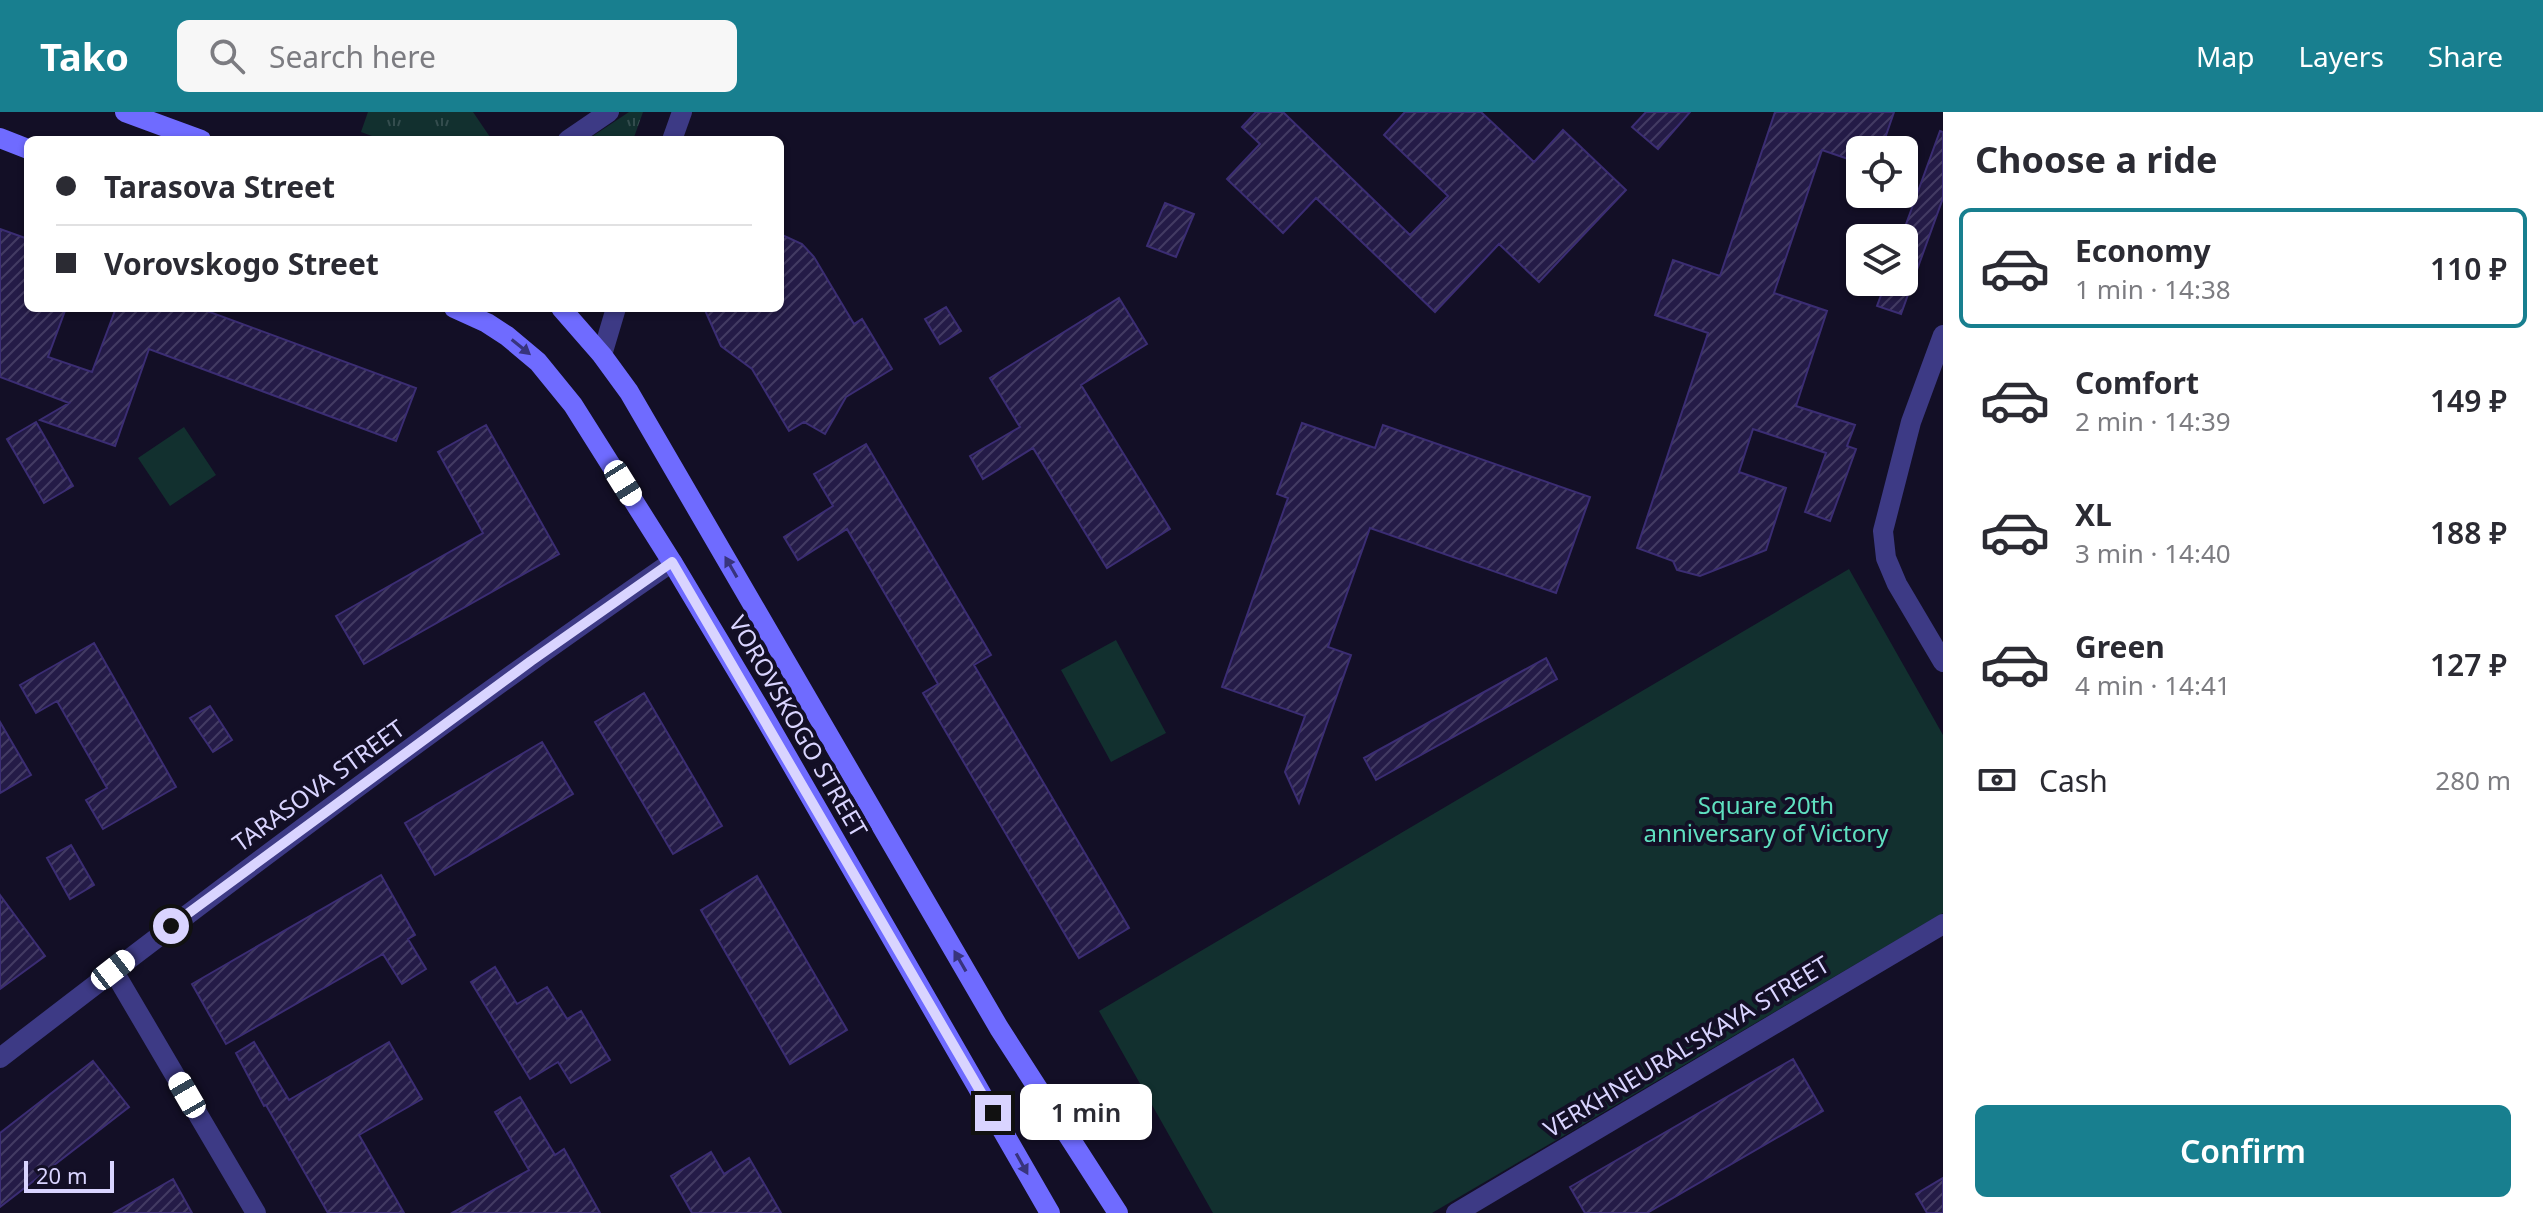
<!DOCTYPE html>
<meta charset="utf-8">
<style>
:root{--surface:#fff;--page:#f7f7f7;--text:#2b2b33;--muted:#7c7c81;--line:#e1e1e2;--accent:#187f8f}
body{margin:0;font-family:"Noto Sans",sans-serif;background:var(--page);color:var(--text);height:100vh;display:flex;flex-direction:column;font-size:30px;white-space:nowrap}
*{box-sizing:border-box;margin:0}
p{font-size:26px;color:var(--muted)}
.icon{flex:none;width:44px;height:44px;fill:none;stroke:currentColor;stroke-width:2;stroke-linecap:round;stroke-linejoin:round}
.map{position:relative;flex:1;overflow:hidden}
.drawer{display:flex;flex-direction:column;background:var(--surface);width:600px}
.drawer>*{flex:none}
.banner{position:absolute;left:24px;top:24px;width:760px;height:176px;border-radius:12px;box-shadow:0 2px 6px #0004;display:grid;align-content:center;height:176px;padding:0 32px;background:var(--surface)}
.controls{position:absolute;left:1846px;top:24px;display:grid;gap:16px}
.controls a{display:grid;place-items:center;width:72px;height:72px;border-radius:12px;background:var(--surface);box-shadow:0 2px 6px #0004;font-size:40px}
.scale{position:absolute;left:24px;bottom:20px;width:90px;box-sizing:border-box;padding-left:8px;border:4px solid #d9d4ff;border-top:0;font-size:22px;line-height:28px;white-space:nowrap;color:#d9d4ff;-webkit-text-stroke:6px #130f26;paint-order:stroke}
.end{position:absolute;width:36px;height:36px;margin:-18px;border:10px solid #d9d4ff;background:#111;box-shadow:0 0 0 4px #111}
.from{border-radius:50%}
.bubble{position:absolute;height:56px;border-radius:12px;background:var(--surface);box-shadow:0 2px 6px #0004;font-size:26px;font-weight:600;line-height:56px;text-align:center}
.car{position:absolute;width:24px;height:48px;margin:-24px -12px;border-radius:10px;box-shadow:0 0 6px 2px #0007;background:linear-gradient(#fff 24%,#345 0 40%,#fff 0 76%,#345 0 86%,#fff 0)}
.banner b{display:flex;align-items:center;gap:28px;height:76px;font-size:30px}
.banner b+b{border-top:2px solid var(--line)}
.banner i{width:20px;height:20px;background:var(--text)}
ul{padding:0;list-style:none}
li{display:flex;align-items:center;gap:24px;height:120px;margin:0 16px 12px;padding:0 16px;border:4px solid transparent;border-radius:12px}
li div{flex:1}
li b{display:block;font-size:30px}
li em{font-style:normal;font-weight:600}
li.on{border-color:var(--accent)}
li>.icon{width:72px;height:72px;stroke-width:1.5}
h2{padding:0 32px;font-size:36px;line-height:96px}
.pay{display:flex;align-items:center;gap:20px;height:88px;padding:0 32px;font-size:30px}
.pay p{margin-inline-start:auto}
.cta{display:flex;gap:16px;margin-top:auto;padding:16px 32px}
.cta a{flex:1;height:92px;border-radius:12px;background:var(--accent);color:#fff;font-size:32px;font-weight:600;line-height:92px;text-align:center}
header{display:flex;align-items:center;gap:48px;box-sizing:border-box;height:112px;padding:0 40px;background:var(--accent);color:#fff}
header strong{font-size:38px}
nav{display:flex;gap:44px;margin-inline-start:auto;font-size:28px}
.search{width:560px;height:72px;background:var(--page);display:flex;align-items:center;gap:20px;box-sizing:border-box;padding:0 28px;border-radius:12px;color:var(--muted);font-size:30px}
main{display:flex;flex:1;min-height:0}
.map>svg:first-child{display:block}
.grass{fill:url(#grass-tufts)}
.green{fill:#12302f}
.building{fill:url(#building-hatch);stroke:#3b2d73;stroke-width:2}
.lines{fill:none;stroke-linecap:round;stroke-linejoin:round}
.street{stroke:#3d3a85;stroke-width:20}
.secondary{stroke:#6f6bff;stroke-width:20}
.oneway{fill:#38347d}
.route{stroke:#d9d4ff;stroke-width:10}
.labels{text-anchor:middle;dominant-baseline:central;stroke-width:8;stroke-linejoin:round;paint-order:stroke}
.street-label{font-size:24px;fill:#d9d4ff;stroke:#130f26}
.park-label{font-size:24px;fill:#5fe0c0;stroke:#130f26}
</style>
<header>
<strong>Tako</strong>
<div class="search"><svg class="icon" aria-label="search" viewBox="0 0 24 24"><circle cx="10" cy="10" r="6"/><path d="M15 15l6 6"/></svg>Search here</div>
<nav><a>Map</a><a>Layers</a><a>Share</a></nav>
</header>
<main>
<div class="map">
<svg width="1943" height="1101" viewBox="0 0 1943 1101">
<defs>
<pattern id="grass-tufts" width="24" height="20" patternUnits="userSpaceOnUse" patternTransform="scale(2)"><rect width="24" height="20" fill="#12302f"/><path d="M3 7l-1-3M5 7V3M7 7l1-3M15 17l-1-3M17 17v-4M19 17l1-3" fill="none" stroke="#344d4e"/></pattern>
<pattern id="building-hatch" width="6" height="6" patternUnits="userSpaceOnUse" patternTransform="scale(2)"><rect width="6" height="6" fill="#241b47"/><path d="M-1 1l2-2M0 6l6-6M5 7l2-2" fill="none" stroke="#433b63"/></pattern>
</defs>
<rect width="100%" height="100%" fill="#130f26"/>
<!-- grass -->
<path class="grass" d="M 368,0 L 473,0 L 492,28 L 383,28 L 361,20 Z
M 629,0 L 643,0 L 633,28 L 587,28 Z"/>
<!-- green -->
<path class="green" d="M 184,315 L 216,363 L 170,394 L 138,346 Z
M 1849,457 L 1943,623 L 1943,801 L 1432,1101 L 1213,1101 L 1099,899 Z
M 1116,528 L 1166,621 L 1111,650 L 1061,558 Z"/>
<!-- building -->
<path class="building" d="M 1256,0 L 1283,0 L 1410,123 L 1448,84 L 1384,23 L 1405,0 L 1481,0 L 1534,50 L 1563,18 L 1626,78 L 1539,170 L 1499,132 L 1435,200 L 1316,86 L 1283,121 L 1227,67 L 1260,32 L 1242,15 Z
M 1646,0 L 1690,0 L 1658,37 L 1632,15 Z
M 1775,0 L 1894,0 L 1881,38 L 1860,38 L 1860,51 L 1822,38 L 1774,181 L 1827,199 L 1796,294 L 1855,313 L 1847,334 L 1856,337 L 1830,409 L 1805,400 L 1826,341 L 1753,317 L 1739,360 L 1786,376 L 1766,438 L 1700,464 L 1677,458 L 1673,449 L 1637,436 L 1708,221 L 1655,203 L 1673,148 L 1720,164 Z
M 1940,19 L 1943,20 L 1943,86 L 1901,202 L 1877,194 L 1886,170 L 1904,170 L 1904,126 L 1901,126 Z
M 1165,91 L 1194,102 L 1176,145 L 1147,134 Z
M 0,117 L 28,127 L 28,196 L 66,196 L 48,245 L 92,260 L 116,196 L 199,196 L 416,276 L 396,329 L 149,237 L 115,334 L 40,308 L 69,291 L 0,265 Z
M 780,122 L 802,132 L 814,145 L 854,212 L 862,207 L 892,257 L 846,285 L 825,322 L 804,310 L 789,319 L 752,257 L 721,234 L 704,196 L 780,196 Z
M 1119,186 L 1147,232 L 1081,273 L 1170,417 L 1107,456 L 1033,336 L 983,367 L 970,344 L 1020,315 L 990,266 Z
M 946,195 L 961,219 L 940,232 L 925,207 Z
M 36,310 L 73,374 L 44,391 L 7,327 Z
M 1302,311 L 1375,336 L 1383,313 L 1590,385 L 1556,481 L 1370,416 L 1328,535 L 1351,543 L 1299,691 L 1285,660 L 1305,604 L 1222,575 L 1288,386 L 1277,382 Z
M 486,313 L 559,442 L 364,552 L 336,504 L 483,421 L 438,340 Z
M 866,332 L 991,543 L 974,553 L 1129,816 L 1079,846 L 923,581 L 938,572 L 847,417 L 798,448 L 784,425 L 833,394 L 814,362 Z
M 94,531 L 176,675 L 103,717 L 86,688 L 107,676 L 57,589 L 36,601 L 20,573 Z
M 1546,546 L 1557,567 L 1376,668 L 1364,646 Z
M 644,581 L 722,714 L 673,742 L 595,610 Z
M 210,594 L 232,628 L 213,640 L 190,606 Z
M 0,610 L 31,663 L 0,681 Z
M 542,630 L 573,682 L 435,763 L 405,711 Z
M 71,733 L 94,773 L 70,787 L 47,746 Z
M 381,763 L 415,823 L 408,827 L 426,857 L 402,872 L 383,842 L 226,932 L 192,872 Z
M 757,764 L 847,918 L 790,952 L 701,798 Z
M 0,783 L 45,844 L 0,877 Z
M 495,855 L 517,892 L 547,875 L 567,907 L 581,899 L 610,948 L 571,971 L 558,950 L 530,967 L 471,870 Z
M 254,930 L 289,988 L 389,930 L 422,987 L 359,1023 L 404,1101 L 328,1101 L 266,993 L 264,994 L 236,941 Z
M 1793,947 L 1823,999 L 1647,1101 L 1585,1101 L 1570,1075 Z
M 93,949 L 129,995 L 0,1095 L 0,1021 Z
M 520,985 L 555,1043 L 564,1037 L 600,1101 L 452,1101 L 529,1058 L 495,1000 Z
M 711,1040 L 724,1062 L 749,1046 L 781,1101 L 692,1101 L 671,1064 Z
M 1943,1066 L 1943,1101 L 1927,1101 L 1916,1082 Z
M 173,1067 L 192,1101 L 114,1101 Z"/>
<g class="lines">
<!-- street -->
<path class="street" d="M 568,28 L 609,0
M 672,28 L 682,0
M 1943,223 L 1911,310 L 1883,419 L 1886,446 L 1897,472 L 1943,550
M 602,243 L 616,196
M 113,858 L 256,1101
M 0,946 C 221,776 443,608 672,450
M 1456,1101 L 1943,812"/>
<!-- secondary -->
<path class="secondary" d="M 125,0 L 201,28
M 0,26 L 28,37
M 454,196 L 487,211 L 507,224 L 538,250 L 573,293 L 672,450 L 758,594 L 1050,1101
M 561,196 L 602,243 L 629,280 L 999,916 L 1118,1101"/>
</g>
<!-- one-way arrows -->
<defs><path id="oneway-solid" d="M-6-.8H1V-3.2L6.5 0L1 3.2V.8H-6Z" transform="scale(2)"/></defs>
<g class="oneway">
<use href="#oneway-solid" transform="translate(521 235) rotate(39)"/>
<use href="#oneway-solid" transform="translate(731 455) rotate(-120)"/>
<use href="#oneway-solid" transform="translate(960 849) rotate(-120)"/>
<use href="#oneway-solid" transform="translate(1022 1052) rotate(61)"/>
</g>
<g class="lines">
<!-- route -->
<path class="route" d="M 171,814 L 531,549 L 672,450 L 993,1001"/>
</g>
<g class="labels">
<!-- street labels -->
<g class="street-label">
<text transform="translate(799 614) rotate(60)">VOROVSKOGO STREET</text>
<text transform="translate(318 673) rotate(-36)">TARASOVA STREET</text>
<text transform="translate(1686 934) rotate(-31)">VERKHNEURAL'SKAYA STREET</text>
</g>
<!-- park labels -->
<g class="park-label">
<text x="1766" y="692">Square 20th<tspan x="1766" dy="28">anniversary of Victory</tspan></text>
</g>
</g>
</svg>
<div class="controls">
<a><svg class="icon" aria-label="locate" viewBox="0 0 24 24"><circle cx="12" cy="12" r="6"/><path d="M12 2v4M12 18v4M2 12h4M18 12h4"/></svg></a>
<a><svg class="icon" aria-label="layers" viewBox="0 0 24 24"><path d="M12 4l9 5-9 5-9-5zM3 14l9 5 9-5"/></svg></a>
</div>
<div class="scale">20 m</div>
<i class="end from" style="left:171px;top:814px"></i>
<i class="end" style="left:993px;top:1001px"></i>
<div class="bubble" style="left:1020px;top:972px;width:132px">1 min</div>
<i class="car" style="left:623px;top:371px;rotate:148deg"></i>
<i class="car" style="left:113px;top:858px;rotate:52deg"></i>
<i class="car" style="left:187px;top:983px;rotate:330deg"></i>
<div class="banner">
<b><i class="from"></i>Tarasova Street</b>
<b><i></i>Vorovskogo Street</b>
</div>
</div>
<section class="drawer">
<h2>Choose a ride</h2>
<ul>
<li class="on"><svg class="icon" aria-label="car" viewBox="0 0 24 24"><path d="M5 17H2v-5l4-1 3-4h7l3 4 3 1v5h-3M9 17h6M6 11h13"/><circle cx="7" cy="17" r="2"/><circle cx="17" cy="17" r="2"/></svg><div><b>Economy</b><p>1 min · 14:38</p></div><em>110 ₽</em></li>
<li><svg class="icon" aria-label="car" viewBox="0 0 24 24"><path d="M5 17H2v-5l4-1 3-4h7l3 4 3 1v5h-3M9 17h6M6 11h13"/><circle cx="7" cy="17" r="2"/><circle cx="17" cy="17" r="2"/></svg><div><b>Comfort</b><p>2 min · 14:39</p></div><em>149 ₽</em></li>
<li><svg class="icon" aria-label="car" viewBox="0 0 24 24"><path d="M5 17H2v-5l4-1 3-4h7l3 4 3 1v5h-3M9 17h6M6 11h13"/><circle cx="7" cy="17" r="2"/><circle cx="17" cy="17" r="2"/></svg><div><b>XL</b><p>3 min · 14:40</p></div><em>188 ₽</em></li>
<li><svg class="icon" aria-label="car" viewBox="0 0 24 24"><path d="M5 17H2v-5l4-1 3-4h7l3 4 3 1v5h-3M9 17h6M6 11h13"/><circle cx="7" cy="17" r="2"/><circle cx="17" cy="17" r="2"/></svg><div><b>Green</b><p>4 min · 14:41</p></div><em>127 ₽</em></li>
</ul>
<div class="pay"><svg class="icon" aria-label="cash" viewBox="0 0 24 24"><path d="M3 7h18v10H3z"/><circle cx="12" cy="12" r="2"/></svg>Cash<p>280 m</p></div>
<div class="cta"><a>Confirm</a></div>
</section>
</main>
